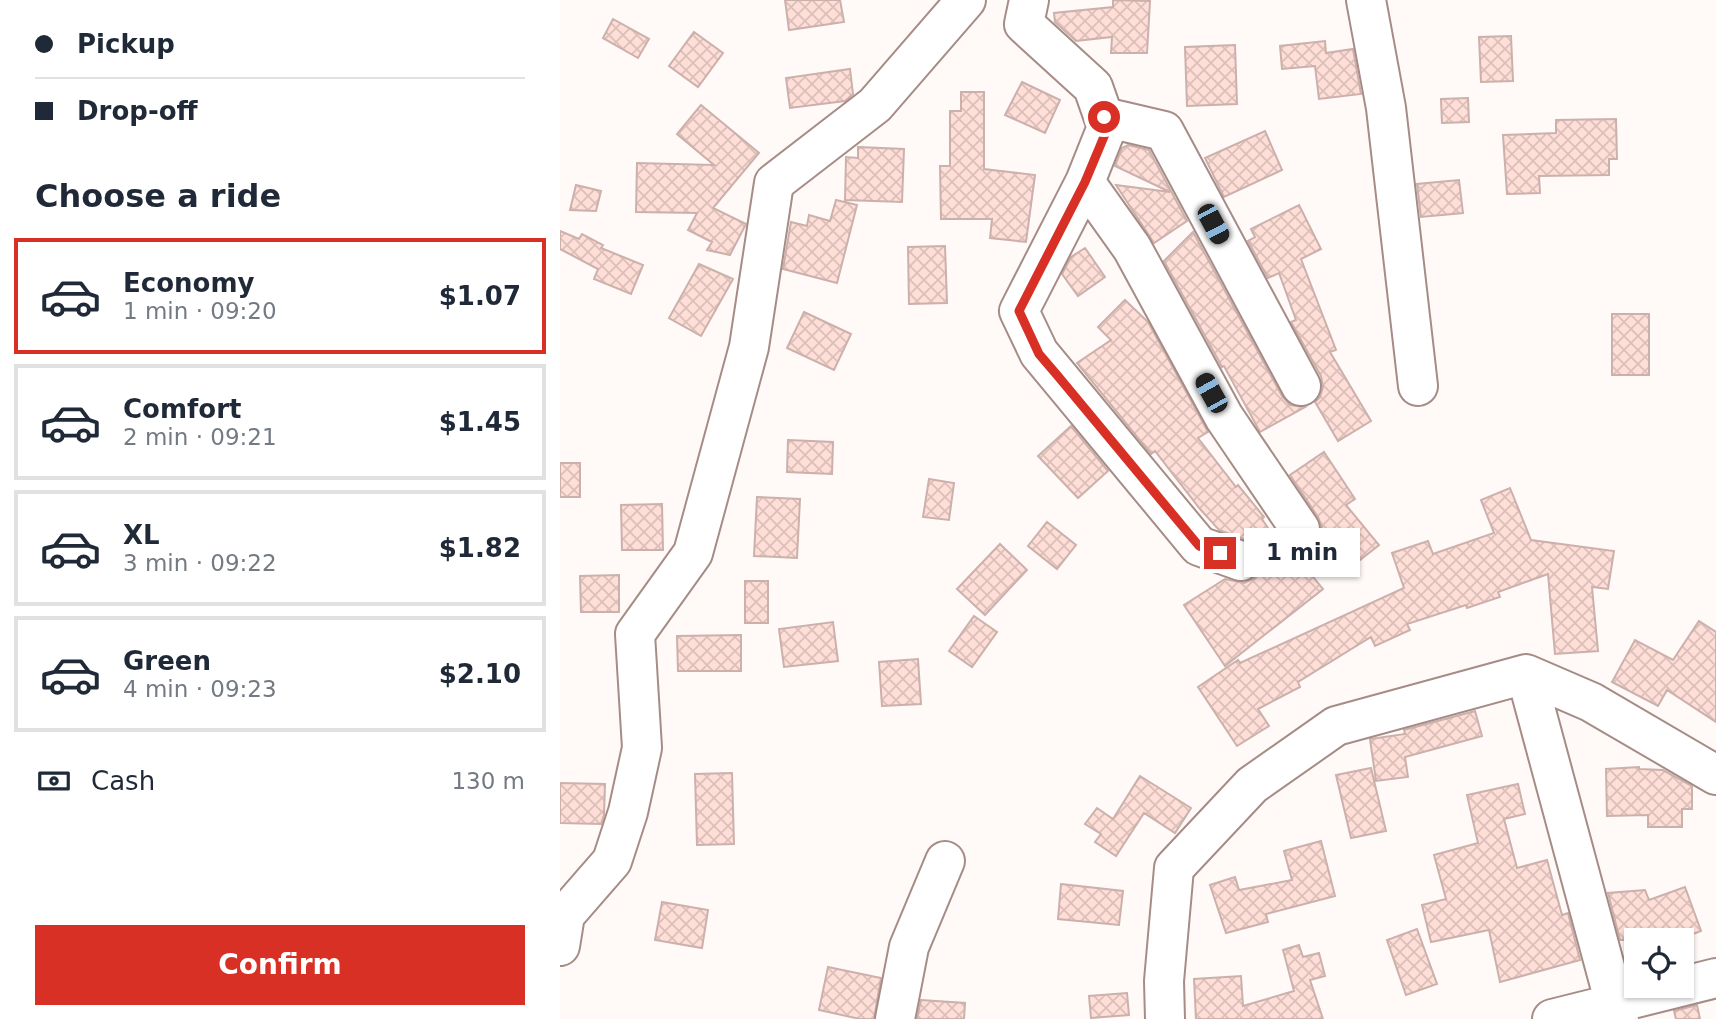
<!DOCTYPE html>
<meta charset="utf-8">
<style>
:root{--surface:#fff;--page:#f2f2f3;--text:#1f2937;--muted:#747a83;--line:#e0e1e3;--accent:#d93025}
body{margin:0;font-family:"DejaVu Sans",sans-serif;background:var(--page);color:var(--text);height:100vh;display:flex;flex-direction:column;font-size:26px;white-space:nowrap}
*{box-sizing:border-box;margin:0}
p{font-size:23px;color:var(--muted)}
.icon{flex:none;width:38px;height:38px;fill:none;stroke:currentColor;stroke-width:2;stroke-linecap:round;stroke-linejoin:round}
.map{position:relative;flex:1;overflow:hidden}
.sheet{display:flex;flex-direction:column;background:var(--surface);width:560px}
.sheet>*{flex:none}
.guide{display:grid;align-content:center;height:154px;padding:0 35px;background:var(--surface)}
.controls{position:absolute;left:1064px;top:928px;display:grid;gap:14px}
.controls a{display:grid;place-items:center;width:70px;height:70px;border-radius:0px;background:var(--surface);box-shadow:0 2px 5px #0004;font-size:35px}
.end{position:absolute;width:32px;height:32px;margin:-16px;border:9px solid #d93025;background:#fff;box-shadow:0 0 0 4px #fff}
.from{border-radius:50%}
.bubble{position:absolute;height:49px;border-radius:0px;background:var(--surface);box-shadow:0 2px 5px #0004;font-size:23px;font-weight:700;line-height:49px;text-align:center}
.car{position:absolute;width:21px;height:42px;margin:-21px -10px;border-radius:9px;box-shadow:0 0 5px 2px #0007;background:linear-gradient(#222 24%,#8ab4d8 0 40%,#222 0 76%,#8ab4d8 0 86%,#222 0)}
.guide b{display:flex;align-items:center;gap:24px;height:66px;font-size:26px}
.guide b+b{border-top:2px solid var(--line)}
.guide i{width:18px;height:18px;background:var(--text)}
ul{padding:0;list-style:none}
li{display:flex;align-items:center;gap:21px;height:116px;margin:0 14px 10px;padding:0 21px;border:4px solid var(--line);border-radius:0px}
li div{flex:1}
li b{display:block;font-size:26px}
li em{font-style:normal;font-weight:700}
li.current{border-color:var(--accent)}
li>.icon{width:63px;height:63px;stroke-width:1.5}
h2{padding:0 35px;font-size:32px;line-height:84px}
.pay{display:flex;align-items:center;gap:18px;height:77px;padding:0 35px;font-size:26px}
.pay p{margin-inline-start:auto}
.cta{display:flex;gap:14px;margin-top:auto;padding:14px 35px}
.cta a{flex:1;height:80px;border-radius:0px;background:var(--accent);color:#fff;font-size:28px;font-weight:700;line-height:80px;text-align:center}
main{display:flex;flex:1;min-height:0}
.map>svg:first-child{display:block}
.building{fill:url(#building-cross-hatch);stroke:#ccb0ab;stroke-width:2}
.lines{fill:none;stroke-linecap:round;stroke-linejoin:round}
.minor-casing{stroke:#a68c86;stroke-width:42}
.minor{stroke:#fff;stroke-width:38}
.route{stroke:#d93025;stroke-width:9}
</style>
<main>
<section class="sheet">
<div class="guide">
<b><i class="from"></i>Pickup</b>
<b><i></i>Drop-off</b>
</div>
<h2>Choose a ride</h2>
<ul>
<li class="current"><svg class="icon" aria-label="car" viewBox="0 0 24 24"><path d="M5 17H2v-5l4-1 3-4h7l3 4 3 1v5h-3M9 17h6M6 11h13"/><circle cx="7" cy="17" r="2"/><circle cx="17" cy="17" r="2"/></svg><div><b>Economy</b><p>1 min · 09:20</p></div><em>$1.07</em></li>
<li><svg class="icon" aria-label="car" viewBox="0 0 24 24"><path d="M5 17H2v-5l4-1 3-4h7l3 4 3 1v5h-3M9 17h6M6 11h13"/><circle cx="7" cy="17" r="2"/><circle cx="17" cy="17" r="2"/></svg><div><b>Comfort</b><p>2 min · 09:21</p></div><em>$1.45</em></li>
<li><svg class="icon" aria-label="car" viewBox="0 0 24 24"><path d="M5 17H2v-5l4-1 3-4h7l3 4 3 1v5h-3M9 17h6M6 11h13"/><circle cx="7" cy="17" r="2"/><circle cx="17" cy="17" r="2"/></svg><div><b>XL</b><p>3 min · 09:22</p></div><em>$1.82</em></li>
<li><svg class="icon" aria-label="car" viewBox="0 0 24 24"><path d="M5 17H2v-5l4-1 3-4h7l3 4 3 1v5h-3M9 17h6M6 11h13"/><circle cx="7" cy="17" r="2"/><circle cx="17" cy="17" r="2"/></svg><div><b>Green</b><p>4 min · 09:23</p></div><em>$2.10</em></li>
</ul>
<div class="pay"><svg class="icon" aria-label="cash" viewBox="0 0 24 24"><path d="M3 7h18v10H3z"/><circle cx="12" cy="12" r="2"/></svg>Cash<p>130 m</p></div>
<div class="cta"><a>Confirm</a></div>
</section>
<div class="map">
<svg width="1156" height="1019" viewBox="0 0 1156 1019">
<defs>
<pattern id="building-cross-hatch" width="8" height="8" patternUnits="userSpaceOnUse" patternTransform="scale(1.75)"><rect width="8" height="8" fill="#ffded7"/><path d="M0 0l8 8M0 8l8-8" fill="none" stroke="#dbbfb9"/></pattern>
</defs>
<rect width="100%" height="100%" fill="#fff9f7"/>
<!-- building -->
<path class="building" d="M 225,0 L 280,0 L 284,22 L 229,30 Z
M 553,0 L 590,1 L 587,53 L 551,53 L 552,37 L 516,41 L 495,22 L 494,13 L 553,7 Z
M 53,19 L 89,39 L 78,58 L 43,38 Z
M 134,32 L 163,53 L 138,87 L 109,66 Z
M 951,36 L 953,81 L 921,82 L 919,37 Z
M 765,41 L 766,53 L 793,49 L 801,94 L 759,99 L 755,66 L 722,69 L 720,46 Z
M 675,45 L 677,104 L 627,106 L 625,47 Z
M 290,69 L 293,94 L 285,101 L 230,108 L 226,78 Z
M 462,82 L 500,100 L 485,133 L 445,115 Z
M 401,92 L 424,92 L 424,169 L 475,175 L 466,242 L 430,238 L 432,219 L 381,219 L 380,166 L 390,166 L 390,111 L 401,111 Z
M 908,98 L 909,122 L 882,123 L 881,99 Z
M 141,105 L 199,153 L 153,208 L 186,224 L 170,255 L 147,250 L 152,242 L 128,230 L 137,213 L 76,212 L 77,163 L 154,165 L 117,134 Z
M 1056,119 L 1057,159 L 1049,159 L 1049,175 L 979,176 L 980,193 L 947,194 L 943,135 L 996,133 L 996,120 Z
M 705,131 L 722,170 L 664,197 L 645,158 Z
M 568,145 L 589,150 L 627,221 L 594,243 L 556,185 L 610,192 L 555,166 L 562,148 Z
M 298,147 L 344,149 L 342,202 L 285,200 L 286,157 L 298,158 Z
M 899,180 L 903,213 L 861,217 L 857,184 Z
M 16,185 L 41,191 L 36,211 L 10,210 Z
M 276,200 L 297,205 L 277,283 L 223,269 L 231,222 L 247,226 L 249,215 L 270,221 Z
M 739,205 L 761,249 L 741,259 L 776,350 L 770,352 L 811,421 L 778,441 L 755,402 L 760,397 L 763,387 L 761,376 L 731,322 L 736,320 L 719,273 L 708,278 L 688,241 L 695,237 L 691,229 Z
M 0,231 L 19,239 L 22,234 L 43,245 L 41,248 L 83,265 L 71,294 L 34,279 L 38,269 L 0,249 Z
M 633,232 L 722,396 L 730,405 L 745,407 L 700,432 L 664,366 L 662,367 L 604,261 Z
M 385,246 L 387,303 L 349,304 L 348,247 Z
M 525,248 L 545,277 L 518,296 L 502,274 L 511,257 Z
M 139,264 L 173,279 L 141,336 L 109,318 Z
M 565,300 L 588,322 L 648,432 L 638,438 L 676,487 L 678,485 L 704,517 L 702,519 L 726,556 L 732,551 L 763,589 L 665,666 L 624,605 L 665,579 L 684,583 L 695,578 L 701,569 L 702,556 L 697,546 L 689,541 L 659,530 L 640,509 L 595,451 L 591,454 L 517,363 L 551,340 L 538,327 Z
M 244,312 L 291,334 L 274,370 L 227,348 Z
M 1052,314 L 1089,314 L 1089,375 L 1052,375 Z
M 511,426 L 548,471 L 518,498 L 478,456 Z
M 228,440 L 273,442 L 272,474 L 227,472 Z
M 764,452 L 795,499 L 786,505 L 819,545 L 786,571 L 761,534 L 762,527 L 758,517 L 730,475 Z
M 0,463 L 20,463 L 20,497 L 0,497 Z
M 369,479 L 394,483 L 389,520 L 363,517 Z
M 950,488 L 971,540 L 1054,551 L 1048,589 L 1032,587 L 1038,651 L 995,654 L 988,574 L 938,592 L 940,597 L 907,608 L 906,605 L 847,624 L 850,630 L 815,646 L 811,637 L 738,682 L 740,687 L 698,709 L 709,726 L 677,746 L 638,687 L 678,660 L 680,663 L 844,588 L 832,553 L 868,541 L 873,554 L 934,533 L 921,500 Z
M 197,497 L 240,499 L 237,558 L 194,556 Z
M 102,504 L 103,550 L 62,550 L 61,505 Z
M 487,522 L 516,545 L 497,569 L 468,546 Z
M 440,544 L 467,570 L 425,615 L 397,589 Z
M 59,575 L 59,612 L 21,612 L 20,576 Z
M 185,581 L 208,581 L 208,623 L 185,623 Z
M 414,616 L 437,632 L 412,667 L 389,651 Z
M 1139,621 L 1156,632 L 1156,722 L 1107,690 L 1098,706 L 1052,682 L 1075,640 L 1113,660 Z
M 273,622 L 278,661 L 224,667 L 219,629 Z
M 181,635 L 181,671 L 118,671 L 117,636 Z
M 358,659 L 361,704 L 322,706 L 319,662 Z
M 915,711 L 922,736 L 845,757 L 848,777 L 816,781 L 810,739 L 845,734 L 844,730 Z
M 1079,767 L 1079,769 L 1103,770 L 1132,786 L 1132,809 L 1122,809 L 1122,827 L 1088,827 L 1088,815 L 1047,816 L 1046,769 Z
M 811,768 L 826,831 L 791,838 L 776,775 Z
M 172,773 L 174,844 L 137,845 L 135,774 Z
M 580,776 L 631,808 L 615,833 L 584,813 L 556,856 L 535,842 L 541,834 L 525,824 L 537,808 L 553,819 Z
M 0,783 L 45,784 L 44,815 L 41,824 L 0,823 Z
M 958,784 L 965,814 L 944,819 L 957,868 L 987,860 L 1002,915 L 1008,913 L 1020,960 L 940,982 L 929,930 L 871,942 L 862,905 L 886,899 L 874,855 L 918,843 L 907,795 Z
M 761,841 L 775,896 L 706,914 L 708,922 L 666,933 L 650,885 L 675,877 L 679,890 L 732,880 L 724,851 Z
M 501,884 L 563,891 L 559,925 L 498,919 Z
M 1125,887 L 1141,931 L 1118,940 L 1060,940 L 1048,893 L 1085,890 L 1089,900 Z
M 102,902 L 148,910 L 142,948 L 95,940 Z
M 857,929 L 877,984 L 846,995 L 827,940 Z
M 739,945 L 743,957 L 759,953 L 765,976 L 750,980 L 763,1019 L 636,1019 L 634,979 L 681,976 L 683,1006 L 734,991 L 723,950 Z
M 268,967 L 321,978 L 314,1019 L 300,1019 L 259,1010 Z
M 567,993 L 569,1015 L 531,1018 L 529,996 Z
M 361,1000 L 405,1003 L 404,1019 L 357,1019 Z
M 1137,1005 L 1140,1019 L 1116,1019 L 1114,1011 Z"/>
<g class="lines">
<!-- minor casing -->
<g class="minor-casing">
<path id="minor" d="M 469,0 L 464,24 L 533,87 L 547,127 L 525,182 L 459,311 L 479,353 L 639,546 L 681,561
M 806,0 L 826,108 L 858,386
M 544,117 L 604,131 L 741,386
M 525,182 L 572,248 L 664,417 L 740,529
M 966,674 L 1059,1019
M 0,946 L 5,915 L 52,861 L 68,812 L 82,748 L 75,634 L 133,553 L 189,347 L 214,183 L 315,105 L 406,0
M 335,1019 L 349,947 L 385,861
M 605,1019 L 604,981 L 614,868 L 692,785 L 776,726 L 966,674 L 1031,702 L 1156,775
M 992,1019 L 1156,978"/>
</g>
<!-- minor -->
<use href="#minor" class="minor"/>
</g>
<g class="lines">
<!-- route -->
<path class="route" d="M 544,117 L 548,127 L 525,182 L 459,311 L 479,354 L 497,375 L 639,546 L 660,553"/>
</g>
</svg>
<div class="controls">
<a><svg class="icon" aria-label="locate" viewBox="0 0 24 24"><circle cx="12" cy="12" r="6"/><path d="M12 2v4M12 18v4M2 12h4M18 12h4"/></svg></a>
</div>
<i class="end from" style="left:544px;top:117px"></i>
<i class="end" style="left:660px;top:553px"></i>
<div class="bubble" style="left:684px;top:528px;width:116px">1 min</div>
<i class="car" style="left:653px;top:224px;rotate:152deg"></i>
<i class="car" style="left:651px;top:393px;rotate:331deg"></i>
</div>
</main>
